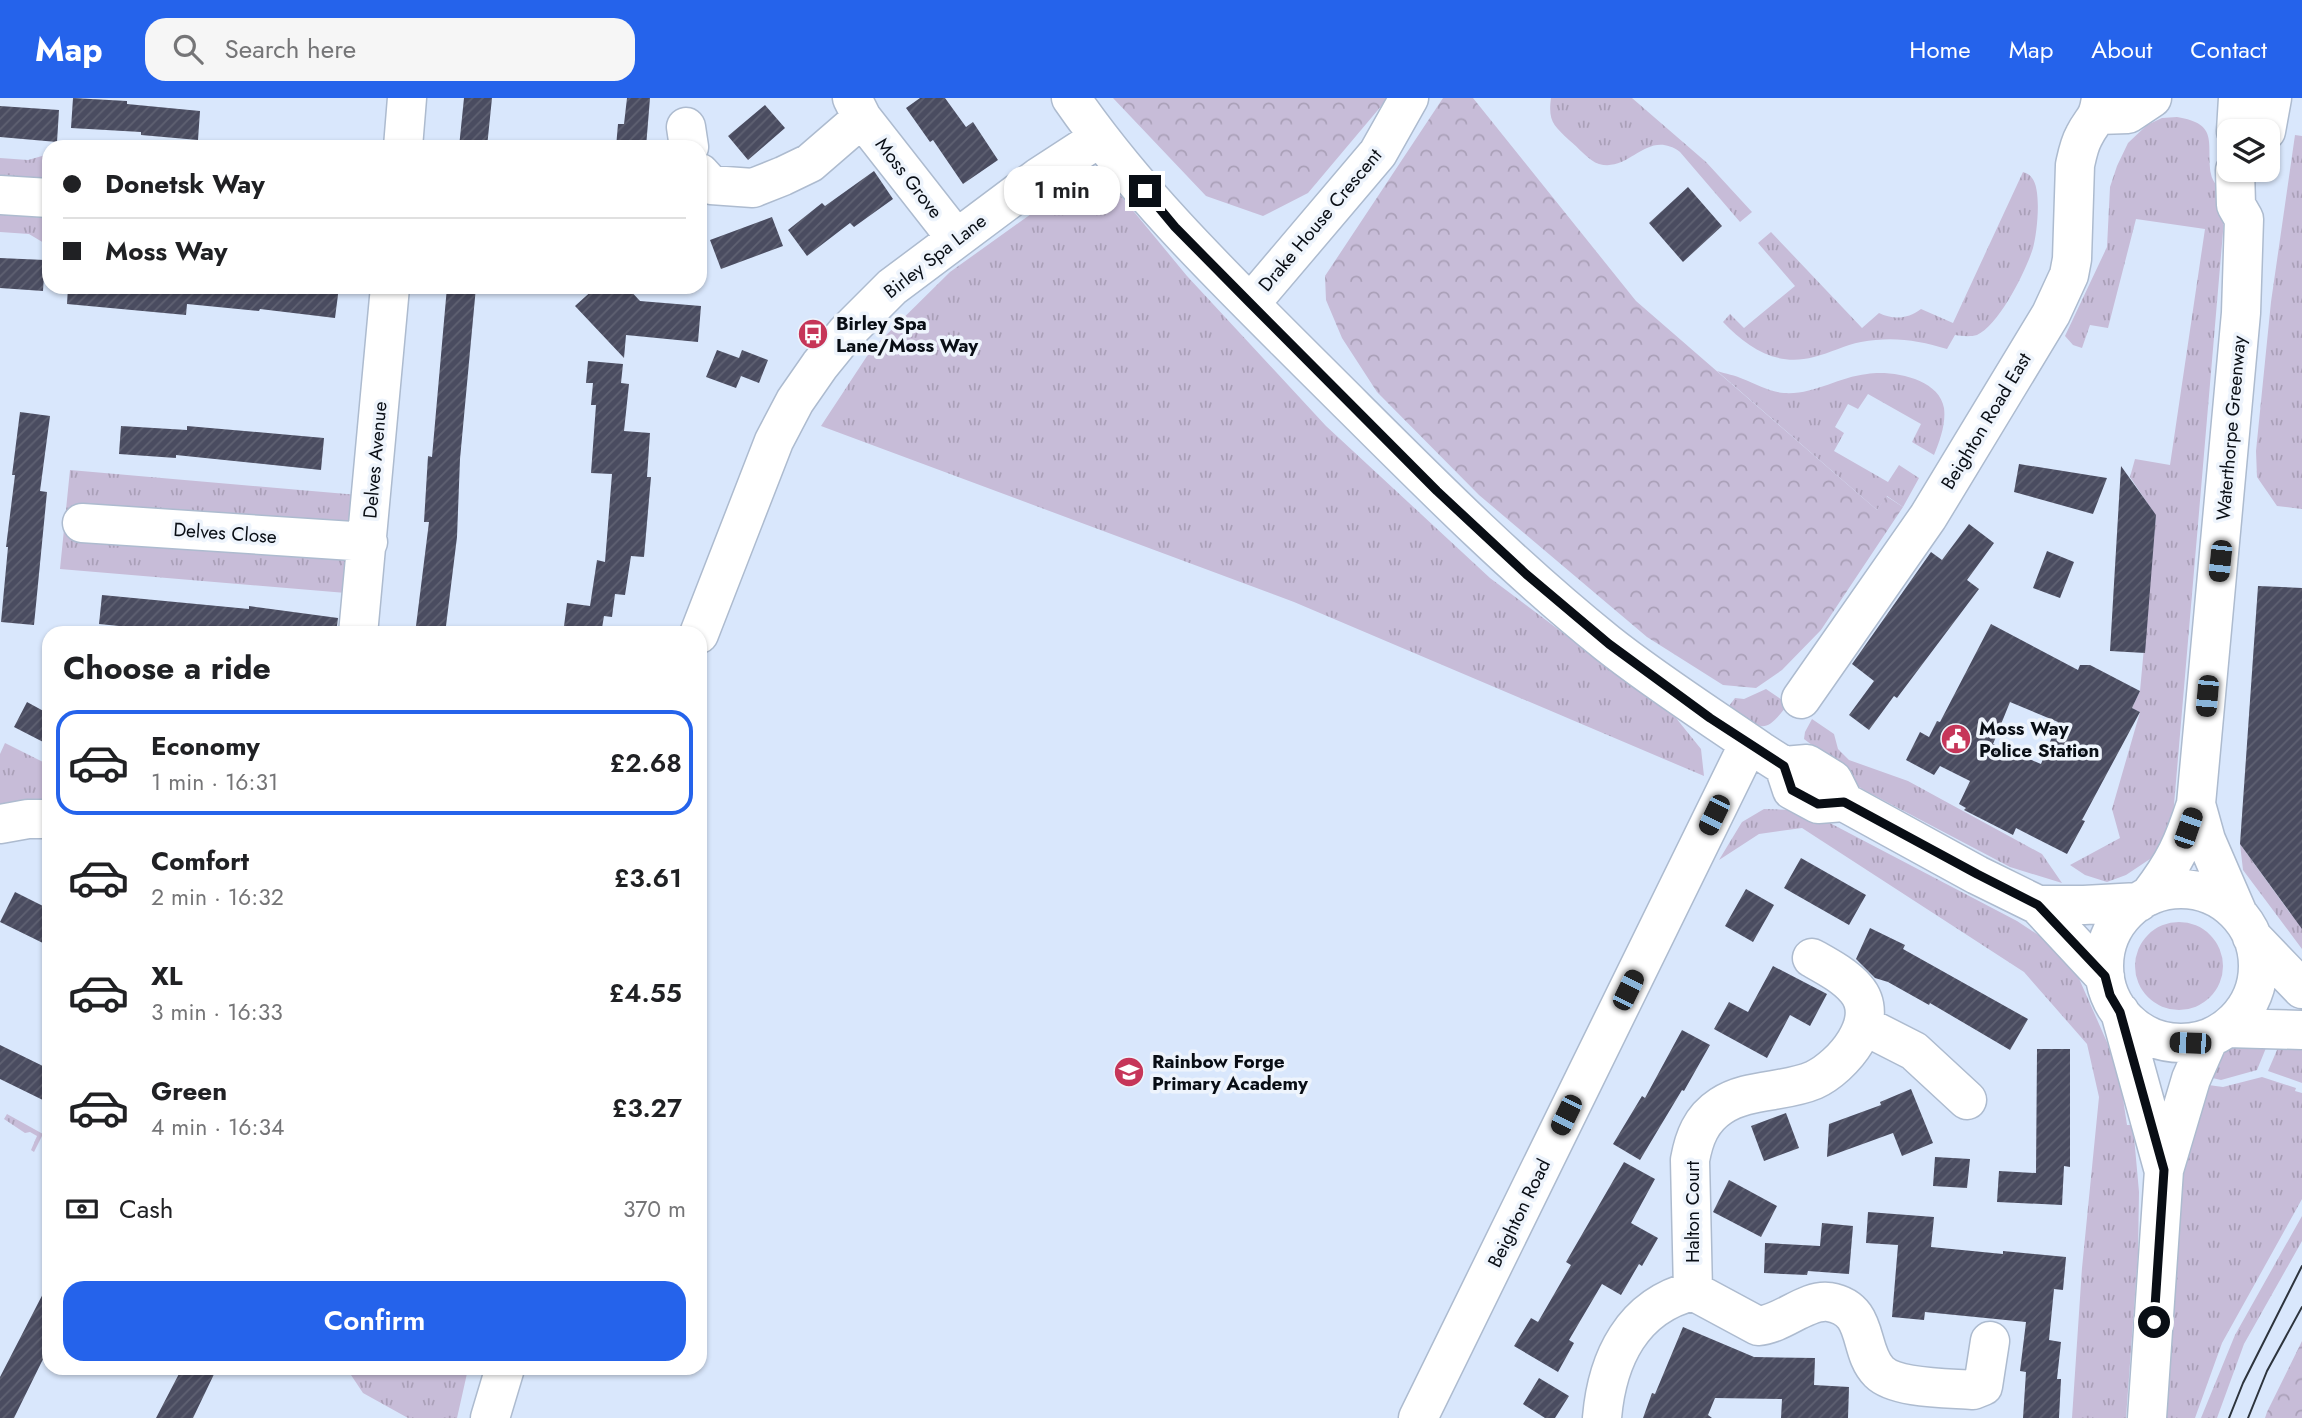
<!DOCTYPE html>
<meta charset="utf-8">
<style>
:root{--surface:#fff;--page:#f6f6f6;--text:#202124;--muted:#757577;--line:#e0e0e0;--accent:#2563eb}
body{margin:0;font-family:Jost,sans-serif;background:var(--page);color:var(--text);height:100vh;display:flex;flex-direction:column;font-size:26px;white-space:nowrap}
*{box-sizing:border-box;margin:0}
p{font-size:23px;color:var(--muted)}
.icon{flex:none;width:38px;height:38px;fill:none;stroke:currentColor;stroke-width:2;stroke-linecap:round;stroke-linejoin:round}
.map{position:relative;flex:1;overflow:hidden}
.side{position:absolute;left:42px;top:528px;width:665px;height:749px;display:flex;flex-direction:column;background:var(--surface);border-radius:21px;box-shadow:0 2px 5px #0004}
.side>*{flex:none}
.guide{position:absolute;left:42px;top:42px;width:665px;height:154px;border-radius:21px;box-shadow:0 2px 5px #0004;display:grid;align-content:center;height:154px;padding:0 21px;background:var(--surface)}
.buttons{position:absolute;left:2217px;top:21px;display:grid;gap:14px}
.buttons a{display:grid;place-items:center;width:63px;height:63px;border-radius:14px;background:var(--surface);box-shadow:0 2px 5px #0004;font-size:35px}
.end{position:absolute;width:32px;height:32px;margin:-16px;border:9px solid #090e15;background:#fff;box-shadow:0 0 0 4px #fff}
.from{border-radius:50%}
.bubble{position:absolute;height:49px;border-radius:21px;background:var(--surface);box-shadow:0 2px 5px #0004;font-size:23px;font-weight:600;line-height:49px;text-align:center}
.car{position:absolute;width:21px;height:42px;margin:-21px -10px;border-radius:9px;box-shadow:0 0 5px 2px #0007;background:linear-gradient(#222 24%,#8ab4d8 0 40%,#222 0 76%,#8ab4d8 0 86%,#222 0)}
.guide b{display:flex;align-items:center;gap:24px;height:66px;font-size:26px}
.guide b+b{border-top:2px solid var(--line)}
.guide i{width:18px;height:18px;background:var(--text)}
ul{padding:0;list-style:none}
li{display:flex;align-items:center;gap:21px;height:105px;margin:0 14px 10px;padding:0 7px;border:4px solid transparent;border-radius:21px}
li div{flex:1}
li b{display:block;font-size:26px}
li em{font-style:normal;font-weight:600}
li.selected{border-color:var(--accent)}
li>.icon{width:63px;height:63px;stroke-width:1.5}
h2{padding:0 21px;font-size:32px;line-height:84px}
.pay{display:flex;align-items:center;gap:18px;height:77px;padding:0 21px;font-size:26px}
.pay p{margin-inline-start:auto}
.action{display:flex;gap:14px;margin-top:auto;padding:14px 21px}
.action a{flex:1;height:80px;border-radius:21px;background:var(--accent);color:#fff;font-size:28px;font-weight:600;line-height:80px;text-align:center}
header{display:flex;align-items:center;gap:42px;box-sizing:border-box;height:98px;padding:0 35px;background:var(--accent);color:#fff}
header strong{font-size:33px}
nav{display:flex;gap:38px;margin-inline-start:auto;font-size:24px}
.search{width:490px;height:63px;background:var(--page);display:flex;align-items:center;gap:18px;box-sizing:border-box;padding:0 24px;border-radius:21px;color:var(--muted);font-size:26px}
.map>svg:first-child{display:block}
.grass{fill:url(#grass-tufts)}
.forest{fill:url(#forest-crowns)}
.building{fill:url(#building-hatch);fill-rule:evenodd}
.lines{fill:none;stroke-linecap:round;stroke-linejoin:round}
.minor-casing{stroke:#adbbcf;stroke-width:41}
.minor{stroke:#fff;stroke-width:38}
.tram{stroke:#2d343d;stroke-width:2}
.route{stroke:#090e15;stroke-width:9}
.labels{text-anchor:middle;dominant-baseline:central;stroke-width:7;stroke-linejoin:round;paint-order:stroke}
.street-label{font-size:19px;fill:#090e15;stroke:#eef4fc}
.poi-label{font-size:19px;font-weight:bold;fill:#090e15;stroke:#eef4fc;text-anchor:start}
</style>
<header>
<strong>Map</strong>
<div class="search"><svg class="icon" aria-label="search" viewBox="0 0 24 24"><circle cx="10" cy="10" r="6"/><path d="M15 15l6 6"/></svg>Search here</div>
<nav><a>Home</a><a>Map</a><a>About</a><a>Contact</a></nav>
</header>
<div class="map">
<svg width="2302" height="1320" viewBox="0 0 2302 1320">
<defs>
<pattern id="grass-tufts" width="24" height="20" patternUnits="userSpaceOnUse" patternTransform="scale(1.75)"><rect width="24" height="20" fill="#c7bcd8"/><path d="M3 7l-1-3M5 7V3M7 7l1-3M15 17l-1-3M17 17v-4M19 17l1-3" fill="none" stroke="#aaa0b8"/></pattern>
<pattern id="forest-crowns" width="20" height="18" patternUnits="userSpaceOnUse" patternTransform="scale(1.75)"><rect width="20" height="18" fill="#c7bcd8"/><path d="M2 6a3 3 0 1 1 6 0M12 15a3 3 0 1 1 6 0" fill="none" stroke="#aaa0b8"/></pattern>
<pattern id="building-hatch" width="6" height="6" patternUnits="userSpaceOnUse" patternTransform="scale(1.75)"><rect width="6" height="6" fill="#4a4c60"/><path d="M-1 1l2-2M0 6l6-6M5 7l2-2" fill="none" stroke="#5f6172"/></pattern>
</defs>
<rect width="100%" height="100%" fill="#d9e7fc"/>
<!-- grass -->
<path class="grass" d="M 1551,0 L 1632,0 L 1706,64 L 1752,114 L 1740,124 L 1680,54 C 1647,30 1630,75 1599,66 C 1589,63 1578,49 1569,42 C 1553,27 1548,23 1551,0 Z
M 2177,19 C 2220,26 2206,45 2211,76 C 2212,84 2221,92 2226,99 L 2172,730 L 2156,757 L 2126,777 L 2107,784 L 2085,777 L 2070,767 L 2120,740 L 2112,711 L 2140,614 L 2132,610 L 2140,593 L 2156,418 L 2130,379 L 2135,361 L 2170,367 L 2205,131 L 2136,121 L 2108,230 L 2090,227 L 2082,250 L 2073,247 L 2065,238 L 2107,149 L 2110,89 L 2117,68 L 2128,45 L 2147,27 L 2162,20 Z
M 2295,37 L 2302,38 L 2302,411 L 2277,408 L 2257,379 L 2256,353 L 2271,204 Z
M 49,56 L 49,148 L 29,136 L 0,134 L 0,60 L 28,62 Z
M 2023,74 C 2027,75 2030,77 2032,80 C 2042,92 2037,136 2033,150 C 2026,173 1999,227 1977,237 C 1970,239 1962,238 1955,237 L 1947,251 C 1918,242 1892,238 1861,244 C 1845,247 1830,255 1814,259 C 1776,269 1748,250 1723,224 L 1730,216 L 1744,230 L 1795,188 L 1758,145 L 1771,134 L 1862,230 L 1879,215 C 1893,222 1908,221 1921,211 L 1953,225 Z
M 1082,98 L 1121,98 L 1187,178 L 1326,328 L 1490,480 L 1676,620 L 1701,651 L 1704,678 L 1294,504 L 821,328 L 871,252 L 950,174 L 1045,106 Z
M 1717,273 C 1726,276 1735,277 1743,281 C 1756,286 1770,294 1784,295 C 1814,297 1838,279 1867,276 C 1891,272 1939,280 1944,310 C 1946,326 1940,342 1934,357 L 1912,344 L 1921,326 L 1868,296 L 1858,311 L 1848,306 L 1835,329 L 1844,335 L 1834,353 L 1888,384 L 1899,367 L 1919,380 L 1903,409 L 1887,398 L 1877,412 Z
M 70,372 L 358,397 L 346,495 L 60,471 Z
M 1766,591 L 1788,606 C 1762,641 1761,629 1729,608 L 1735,600 L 1744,601 Z
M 1812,621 L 1834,636 L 1838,651 L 1849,662 L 1908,683 L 2042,756 L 2062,785 L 2010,769 L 1864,692 L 1833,673 L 1837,666 L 1804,641 L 1805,634 Z
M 5,645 L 49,667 L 49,702 L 0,708 L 0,656 Z
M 1764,711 L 1794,712 L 1828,724 L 2017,823 L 2052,846 L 2077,876 L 2110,951 L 2122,994 L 2127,1027 L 2133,1027 L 2139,1094 L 2138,1156 L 2126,1320 L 2072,1320 L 2082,1170 L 2099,999 L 2087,946 L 2024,874 L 1802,730 L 1759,736 L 1719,762 L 1742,724 Z
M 2240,746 L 2290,815 L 2302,819 L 2302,851 L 2243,772 Z
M2135 868a44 44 0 1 1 88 0a44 44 0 1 1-88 0Z
M 2262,943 L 2266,950 L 2257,972 L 2221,982 L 2204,978 C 2224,950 2228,949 2262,943 Z
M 2280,945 L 2302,948 L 2302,985 L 2268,973 Z
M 2262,979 L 2296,990 L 2295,993 L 2302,995 L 2302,1101 L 2222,1245 L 2195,1320 L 2159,1320 L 2182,1057 L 2201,986 L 2223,989 Z
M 7,1016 L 43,1036 L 34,1054 L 31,1052 L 37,1038 L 30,1034 L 25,1035 L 4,1021 Z
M 2302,1118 L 2302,1143 L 2244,1246 L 2217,1320 L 2201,1320 L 2235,1237 Z
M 347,1271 L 468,1271 L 457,1320 L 408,1320 L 363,1295 Z"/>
<!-- forest -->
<path class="forest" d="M 1113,0 L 1388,0 L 1308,95 L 1263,118 L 1206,98 Z
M 1443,0 L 1473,0 L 1636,203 L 1877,412 L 1886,398 L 1903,409 L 1821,532 L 1782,572 L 1756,590 L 1723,587 L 1647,539 L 1479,397 L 1377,294 L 1342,240 L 1326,202 L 1325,178 Z
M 2302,1243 L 2302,1320 L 2265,1320 L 2267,1314 Z"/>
<!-- building -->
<path class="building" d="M 73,0 L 127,3 L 127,6 L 200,13 L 198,42 L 141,37 L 141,34 L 71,30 Z
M 464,0 L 492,0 L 487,49 L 459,49 Z
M 627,0 L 650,0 L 646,49 L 616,49 L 618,26 L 624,26 Z
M 920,0 L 945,0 L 966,29 L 973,24 L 998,62 L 963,86 L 933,42 L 930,44 L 906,10 Z
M 765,7 L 785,30 L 748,62 L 728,38 Z
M 0,8 L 59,12 L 57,44 L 0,39 Z
M 874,73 L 893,101 L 854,129 L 850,125 L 807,158 L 788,132 L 822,105 L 825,108 Z
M 1688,89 L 1722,128 L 1683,164 L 1649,125 Z
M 772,119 L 783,148 L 721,171 L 710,142 Z
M 0,160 L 45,162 L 43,193 L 0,190 Z
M 68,189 L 339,189 L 335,220 L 260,211 L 259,213 L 187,206 L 186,217 L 67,206 Z
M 447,189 L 476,189 L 460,361 L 457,439 L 445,536 L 415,536 L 429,424 L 424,424 L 428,358 L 432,359 Z
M 596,189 L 627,189 L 640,203 L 701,208 L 698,244 L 626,237 L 624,260 L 575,208 Z
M 717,252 L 739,260 L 742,252 L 768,262 L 759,285 L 741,278 L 736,290 L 706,279 Z
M 588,263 L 623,266 L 621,285 L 629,286 L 624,333 L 650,335 L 647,379 L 651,379 L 644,459 L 631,458 L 625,497 L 615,496 L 612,519 L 604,518 L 601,536 L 563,536 L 567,505 L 590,508 L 597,462 L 605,464 L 612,376 L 591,375 L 596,307 L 591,307 L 593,285 L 586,285 Z
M 20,314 L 50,318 L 40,393 L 47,394 L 34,527 L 1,524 L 8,449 L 6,449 L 15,377 L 12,377 Z
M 121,328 L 187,332 L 187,328 L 324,340 L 321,372 L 176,357 L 176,360 L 119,356 Z
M 2019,366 L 2107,380 L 2093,416 L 2014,394 Z
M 2121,368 L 2156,417 L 2145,555 L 2110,553 Z
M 1969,426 L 1994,445 L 1967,482 L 1979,491 L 1897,600 L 1894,598 L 1869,632 L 1849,617 L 1874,583 L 1852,566 L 1931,454 L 1942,462 Z
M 2047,453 L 2074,464 L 2060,500 L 2033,490 Z
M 2258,488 L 2302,490 L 2302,831 L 2240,746 Z
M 102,497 L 249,511 L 249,508 L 338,520 L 336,536 L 169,536 L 169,533 L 99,526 Z
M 1991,526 L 2078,572 L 2080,567 L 2090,567 L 2140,593 L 2132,610 L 2140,614 L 2082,722 L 2085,723 L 2067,756 L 2016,730 L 2013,737 L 1964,712 L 1966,710 L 1959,706 L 1970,683 L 1940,668 L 1934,677 L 1906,662 L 1920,634 L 1929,639 L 1937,623 L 1940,624 ZM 2010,604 L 2058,624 L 2041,666 L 1993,646 Z
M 27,604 L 49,616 L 49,647 L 14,629 Z
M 1801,760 L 1866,797 L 1849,827 L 1784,790 Z
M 1746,791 L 1774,807 L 1753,844 L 1725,828 Z
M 15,794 L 49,811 L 49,848 L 0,824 Z
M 1870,830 L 1905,847 L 1903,851 L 2028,921 L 2010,952 L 1930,905 L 1929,907 L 1888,884 L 1875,880 L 1856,861 Z
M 1773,868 L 1827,896 L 1810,928 L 1790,917 L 1767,960 L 1714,931 L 1729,904 L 1748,914 Z
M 1682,932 L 1710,947 L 1684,993 L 1682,992 L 1640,1062 L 1613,1046 L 1642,998 L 1645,1000 Z
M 0,947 L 49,971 L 49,1005 L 0,981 Z
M 2037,951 L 2070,951 L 2070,1069 L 2064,1068 L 2062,1107 L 1997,1104 L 1999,1073 L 2036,1075 Z
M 1911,991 L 1933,1045 L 1902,1058 L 1893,1035 L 1827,1059 L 1829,1026 L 1881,1007 L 1880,1004 Z
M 1786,1015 L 1799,1050 L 1764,1063 L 1751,1028 Z
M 1935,1059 L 1970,1061 L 1967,1090 L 1933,1088 Z
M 1624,1064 L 1655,1081 L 1631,1125 L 1658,1140 L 1642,1168 L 1639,1166 L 1621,1197 L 1602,1186 L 1569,1242 L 1574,1245 L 1558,1274 L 1514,1248 L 1531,1220 L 1538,1224 L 1571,1167 L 1566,1164 Z
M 1729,1082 L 1777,1108 L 1761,1139 L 1713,1114 Z
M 1868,1114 L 1934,1119 L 1931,1149 L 2003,1156 L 2003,1153 L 2066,1159 L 2063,1192 L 2054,1191 L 2049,1242 L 2061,1244 L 2057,1281 L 2061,1281 L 2059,1320 L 2023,1320 L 2026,1274 L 2020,1273 L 2026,1224 L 1925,1214 L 1924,1222 L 1892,1219 L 1898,1147 L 1866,1145 Z
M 1822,1125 L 1853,1128 L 1849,1176 L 1808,1173 L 1807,1177 L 1764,1175 L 1765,1145 L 1820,1148 Z
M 49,1184 L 49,1249 L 14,1320 L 0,1320 L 0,1279 Z
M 1683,1229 L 1754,1259 L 1815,1260 L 1814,1287 L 1849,1289 L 1848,1320 L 1781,1320 L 1782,1301 L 1715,1300 L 1708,1317 L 1712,1320 L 1643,1320 L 1652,1295 L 1655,1296 Z
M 182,1270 L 217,1270 L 193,1320 L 156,1320 Z
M 1539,1280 L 1569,1298 L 1555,1320 L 1545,1320 L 1523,1306 Z"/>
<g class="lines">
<!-- minor casing -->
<g class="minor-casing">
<path id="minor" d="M 852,0 L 862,20 L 956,140
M 1071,0 C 1138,97 1224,180 1307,263 C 1405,360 1500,459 1607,545 C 1656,584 1710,618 1762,654 L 1784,668 L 1807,666 L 1833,682 L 1844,704 L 1977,777 L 2038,807 L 2105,879
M 2098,17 L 2128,16 L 2152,0
M 686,29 L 689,49
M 2236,33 L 2238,0
M 2266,33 L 2272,0
M 403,49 L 407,0
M 700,75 L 711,87 L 753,90 L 783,78 L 810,65 L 862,20
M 0,97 L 49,100
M 1250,206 L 1378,55 L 1409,0
M 82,425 L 368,444
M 358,536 L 390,189
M 699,536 L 774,343 L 795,303 L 820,267 L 846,235 L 892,189 L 1039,79 L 1099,40
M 1801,601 L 1928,419 L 2051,216 L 2069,177 L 2072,161 L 2075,67 C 2077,58 2079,47 2084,38 C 2093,20 2098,23 2101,0
M 1784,668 L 1792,692 L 1818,706 L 1844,704
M 2196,706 L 2206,742 L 2238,816
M 0,726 L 28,721 L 49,721
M2104 868a77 77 0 1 1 154 0a77 77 0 1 1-154 0Z
M 2149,798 C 2175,764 2183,746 2196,706 L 2241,215 L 2244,121 L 2236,107 L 2235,72
M 2038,807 L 2084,807 L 2139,804
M 2252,839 L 2302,891
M 2120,914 L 2163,1070
M 1863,927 L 1914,953 L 1967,1002
M 2227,930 L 2302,932
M 1693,1193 L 1690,1062 C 1694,1040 1701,1021 1721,1008 C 1748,990 1784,995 1814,982 C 1842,969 1883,922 1856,891 C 1845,878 1828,869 1812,860
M 490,1320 L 505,1270
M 1418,1320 L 1749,645
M 1602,1320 C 1607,1261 1632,1208 1693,1193 L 1758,1228 C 1783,1226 1806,1201 1829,1204 C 1871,1211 1857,1252 1879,1274 C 1896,1291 1949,1290 1973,1292 L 1983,1288 L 1990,1243
M 2147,1320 L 2164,1072 L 2191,981 L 2209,940"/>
</g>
<!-- minor -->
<use href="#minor" class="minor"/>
<!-- tram -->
<path class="tram" d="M 2229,1320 L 2243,1285 L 2302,1168
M 2248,1320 L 2267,1273 L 2302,1209"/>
</g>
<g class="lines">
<!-- route -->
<path class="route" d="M 1145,93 L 1175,129 L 1250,205 L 1437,393 L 1526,476 L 1609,546 L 1710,620 L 1784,668 L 1792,692 L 1818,706 L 1844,704 L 1977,776 L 2038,807 L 2105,878 L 2110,897 L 2120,914 L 2164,1072 L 2154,1224"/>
</g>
<!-- icons -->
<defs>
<g id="bus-disc" transform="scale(1.575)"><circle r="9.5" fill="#c63659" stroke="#eef4fc"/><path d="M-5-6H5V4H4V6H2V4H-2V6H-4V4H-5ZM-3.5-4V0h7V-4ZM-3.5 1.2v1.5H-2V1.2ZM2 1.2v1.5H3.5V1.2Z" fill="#fff"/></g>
<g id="civic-disc" transform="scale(1.575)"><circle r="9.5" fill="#c63659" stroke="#eef4fc"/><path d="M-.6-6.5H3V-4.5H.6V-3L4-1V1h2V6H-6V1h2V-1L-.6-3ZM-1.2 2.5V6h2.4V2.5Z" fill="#fff"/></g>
<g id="school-disc" transform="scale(1.575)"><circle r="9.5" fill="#c63659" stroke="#eef4fc"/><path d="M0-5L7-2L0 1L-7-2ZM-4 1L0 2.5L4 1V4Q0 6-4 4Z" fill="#fff"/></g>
</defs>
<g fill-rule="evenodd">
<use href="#bus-disc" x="813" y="236"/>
<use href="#civic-disc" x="1956" y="641"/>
<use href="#school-disc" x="1129" y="974"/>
</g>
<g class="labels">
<!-- street labels -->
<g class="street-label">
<text transform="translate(909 80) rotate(52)">Moss Grove</text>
<text transform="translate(1320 122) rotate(-50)">Drake House Crescent</text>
<text transform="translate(935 158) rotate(-38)">Birley Spa Lane</text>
<text transform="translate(1986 323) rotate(-59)">Beighton Road East</text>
<text transform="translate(2231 330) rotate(-85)">Waterthorpe Greenway</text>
<text transform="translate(375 362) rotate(-85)">Delves Avenue</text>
<text transform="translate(225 435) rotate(4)">Delves Close</text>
<text transform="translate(1692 1114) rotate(-90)">Halton Court</text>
<text transform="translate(1519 1115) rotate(-64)">Beighton Road</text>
</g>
<!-- poi labels -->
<g class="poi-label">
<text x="836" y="225">Birley Spa<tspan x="836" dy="22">Lane/Moss Way</tspan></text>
<text x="1979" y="630">Moss Way<tspan x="1979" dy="22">Police Station</tspan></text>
<text x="1152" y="963">Rainbow Forge<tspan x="1152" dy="22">Primary Academy</tspan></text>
</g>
</g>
</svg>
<div class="buttons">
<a><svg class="icon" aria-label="layers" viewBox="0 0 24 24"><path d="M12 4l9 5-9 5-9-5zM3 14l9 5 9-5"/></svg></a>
</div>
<i class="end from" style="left:2154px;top:1224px"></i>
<i class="end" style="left:1145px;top:93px"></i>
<div class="bubble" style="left:1004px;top:68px;width:116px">1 min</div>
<i class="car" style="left:2220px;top:463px;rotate:186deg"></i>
<i class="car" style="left:2207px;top:598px;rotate:185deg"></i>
<i class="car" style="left:1714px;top:717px;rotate:206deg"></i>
<i class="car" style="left:2188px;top:730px;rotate:19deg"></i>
<i class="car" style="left:1628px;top:892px;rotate:26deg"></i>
<i class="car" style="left:2190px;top:945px;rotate:272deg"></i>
<i class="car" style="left:1566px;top:1017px;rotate:206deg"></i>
<div class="guide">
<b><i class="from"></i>Donetsk Way</b>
<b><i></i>Moss Way</b>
</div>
<section class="side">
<h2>Choose a ride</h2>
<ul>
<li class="selected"><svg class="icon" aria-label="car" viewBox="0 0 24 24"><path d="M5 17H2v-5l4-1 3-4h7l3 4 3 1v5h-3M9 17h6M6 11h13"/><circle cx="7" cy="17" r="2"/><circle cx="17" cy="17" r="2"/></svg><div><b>Economy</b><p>1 min · 16:31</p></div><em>£2.68</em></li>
<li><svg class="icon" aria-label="car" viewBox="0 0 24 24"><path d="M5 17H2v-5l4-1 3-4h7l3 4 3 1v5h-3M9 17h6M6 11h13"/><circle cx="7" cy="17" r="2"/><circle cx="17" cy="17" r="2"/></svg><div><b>Comfort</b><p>2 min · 16:32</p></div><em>£3.61</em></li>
<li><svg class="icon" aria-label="car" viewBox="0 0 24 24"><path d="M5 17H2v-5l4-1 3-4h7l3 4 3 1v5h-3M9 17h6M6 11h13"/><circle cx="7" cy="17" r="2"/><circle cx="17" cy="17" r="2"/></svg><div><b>XL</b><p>3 min · 16:33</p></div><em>£4.55</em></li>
<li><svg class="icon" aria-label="car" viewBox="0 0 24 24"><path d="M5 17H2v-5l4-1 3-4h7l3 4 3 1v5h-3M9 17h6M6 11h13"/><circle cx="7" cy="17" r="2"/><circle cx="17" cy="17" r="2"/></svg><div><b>Green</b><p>4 min · 16:34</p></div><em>£3.27</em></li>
</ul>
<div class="pay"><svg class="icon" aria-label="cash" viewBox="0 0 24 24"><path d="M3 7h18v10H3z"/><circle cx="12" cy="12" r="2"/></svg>Cash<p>370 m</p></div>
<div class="action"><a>Confirm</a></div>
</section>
</div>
